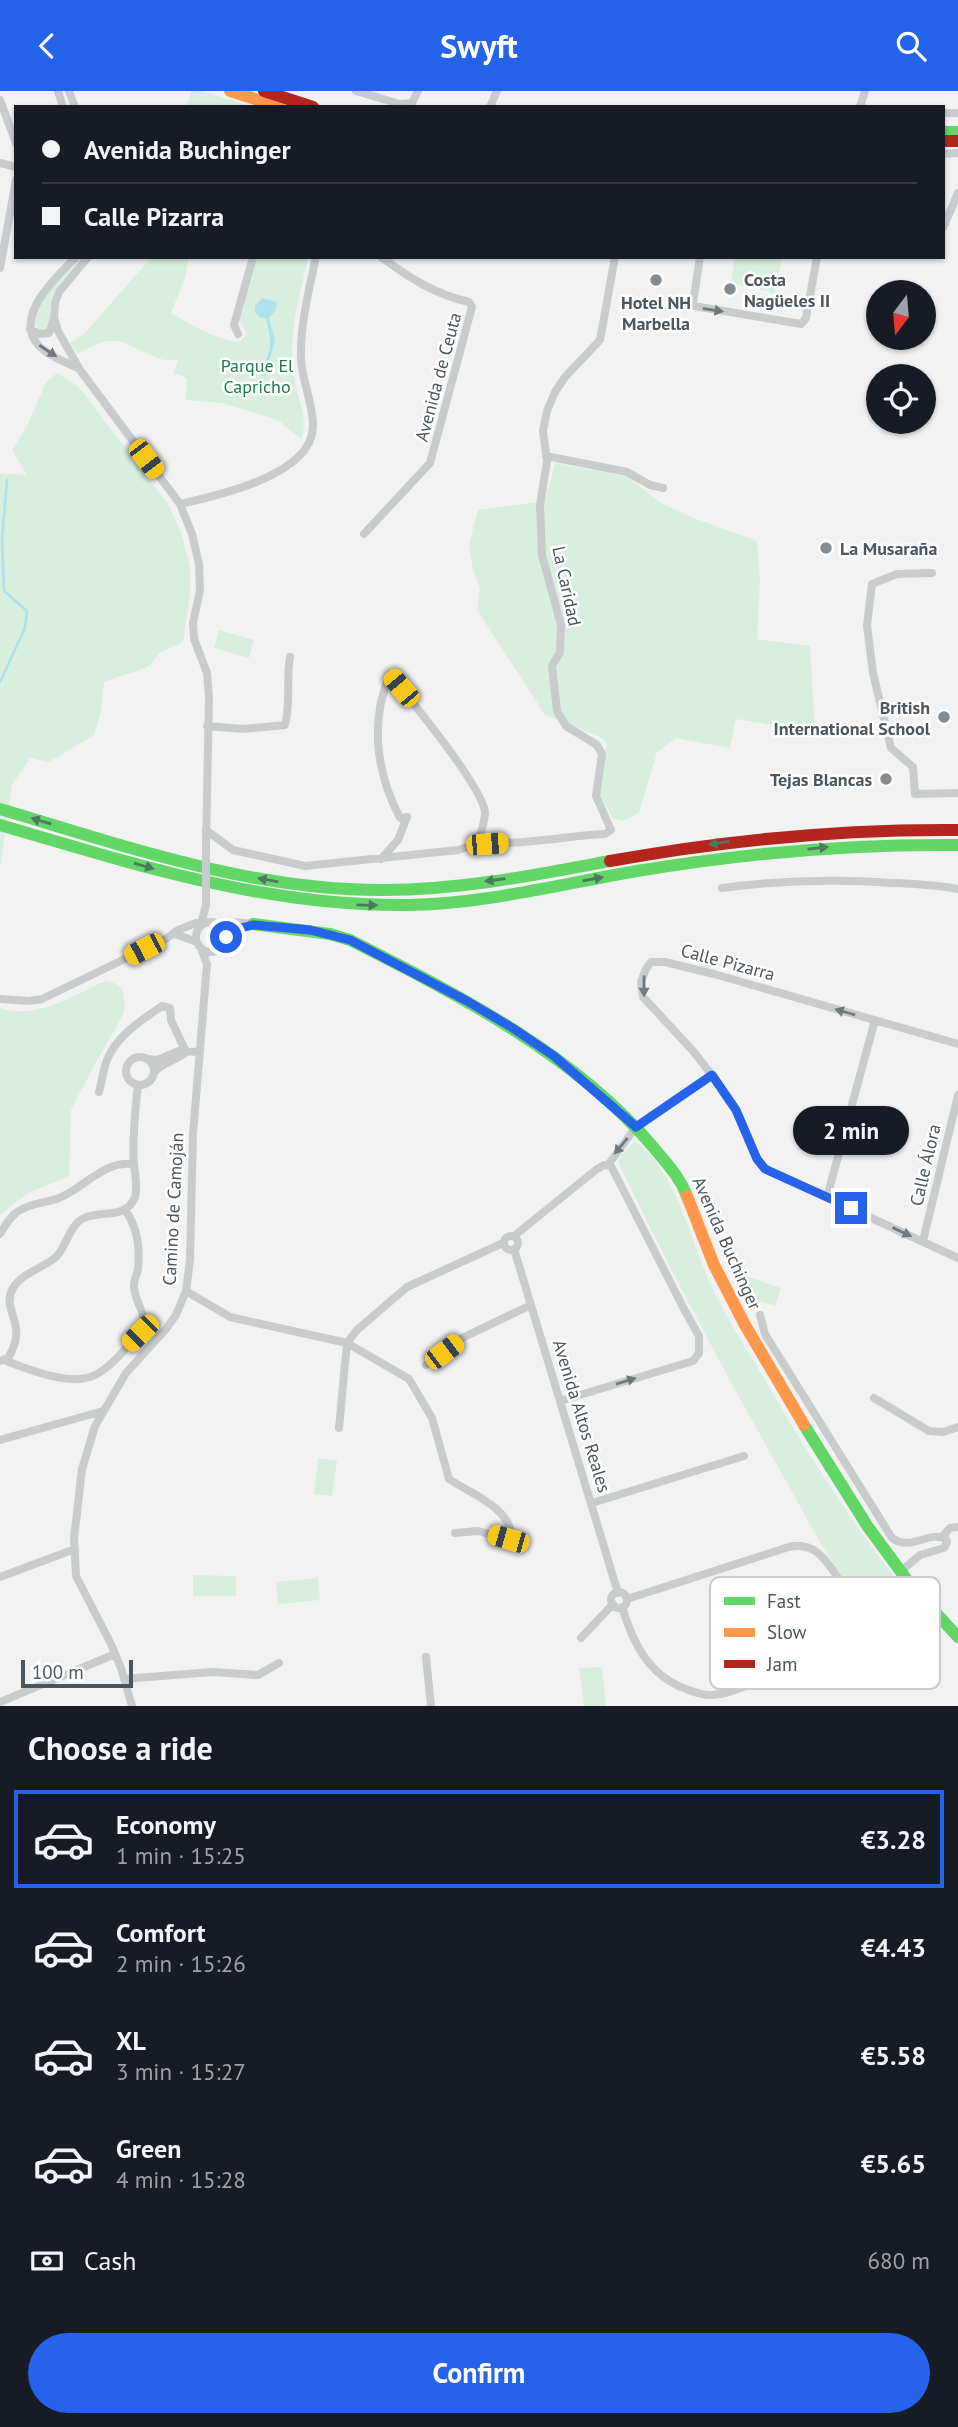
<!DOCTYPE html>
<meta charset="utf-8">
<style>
:root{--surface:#171b24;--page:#242831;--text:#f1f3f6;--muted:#9ea1a6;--line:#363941;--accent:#2563eb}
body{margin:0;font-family:"PT Sans",sans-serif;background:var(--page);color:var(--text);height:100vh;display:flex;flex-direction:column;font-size:26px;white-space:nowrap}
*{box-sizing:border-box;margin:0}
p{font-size:23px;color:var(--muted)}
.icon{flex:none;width:38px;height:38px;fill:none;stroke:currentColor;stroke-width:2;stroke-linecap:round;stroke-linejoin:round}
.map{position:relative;height:1615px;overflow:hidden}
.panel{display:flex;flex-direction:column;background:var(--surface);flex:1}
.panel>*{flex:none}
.top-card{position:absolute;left:14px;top:14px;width:931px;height:154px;border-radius:0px;box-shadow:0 2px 5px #0004;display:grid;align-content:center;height:154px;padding:0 28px;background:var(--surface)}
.needle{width:46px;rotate:196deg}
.fabs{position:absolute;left:866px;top:189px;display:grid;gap:14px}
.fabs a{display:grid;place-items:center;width:70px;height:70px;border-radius:50%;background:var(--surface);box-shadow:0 2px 5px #0004;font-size:35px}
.scale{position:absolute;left:21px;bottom:18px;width:112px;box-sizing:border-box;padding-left:7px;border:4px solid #4a555d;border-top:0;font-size:19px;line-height:24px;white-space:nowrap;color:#4a555d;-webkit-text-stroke:5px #fff;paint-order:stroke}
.end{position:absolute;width:32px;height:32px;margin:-16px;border:9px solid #2563eb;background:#fff;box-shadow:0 0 0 4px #fff}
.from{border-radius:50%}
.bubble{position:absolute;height:49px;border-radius:24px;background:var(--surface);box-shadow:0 2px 5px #0004;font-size:23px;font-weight:700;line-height:49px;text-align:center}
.car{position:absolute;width:21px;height:42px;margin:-21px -10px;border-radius:9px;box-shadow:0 0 5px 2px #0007;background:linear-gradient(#f5c518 24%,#345 0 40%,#f5c518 0 76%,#345 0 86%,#f5c518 0)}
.top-card b{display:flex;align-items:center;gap:24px;height:66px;font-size:26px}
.top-card b+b{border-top:2px solid var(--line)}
.top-card i{width:18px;height:18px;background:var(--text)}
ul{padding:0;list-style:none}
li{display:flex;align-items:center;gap:21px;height:98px;margin:0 14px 10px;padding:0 14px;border:4px solid transparent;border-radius:0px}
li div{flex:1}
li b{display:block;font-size:26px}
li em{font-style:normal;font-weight:700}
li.selected{border-color:var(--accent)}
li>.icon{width:63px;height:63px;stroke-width:1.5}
h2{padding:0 28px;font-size:32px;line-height:84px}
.pay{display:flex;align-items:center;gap:18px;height:77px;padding:0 28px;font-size:26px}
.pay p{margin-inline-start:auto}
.cta{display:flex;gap:14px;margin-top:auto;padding:14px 28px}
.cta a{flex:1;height:80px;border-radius:42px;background:var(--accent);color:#fff;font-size:28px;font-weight:700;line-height:80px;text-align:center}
header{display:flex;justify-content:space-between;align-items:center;height:91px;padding:0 28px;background:var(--accent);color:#fff;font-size:32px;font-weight:700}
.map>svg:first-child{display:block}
.green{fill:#d8efe0}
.water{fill:#b0e1ea}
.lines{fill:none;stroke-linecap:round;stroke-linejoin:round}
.stream{stroke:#b0e1ea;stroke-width:2.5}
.street{stroke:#c9cccd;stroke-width:8}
.fast{stroke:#63d668;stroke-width:12}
.slow{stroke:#ff974d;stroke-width:12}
.jam{stroke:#b3261e;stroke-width:12}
.street-bridge{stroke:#c9cccd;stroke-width:8}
.oneway{fill:#70797f}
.oneway2{fill:#507560}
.route{stroke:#2563eb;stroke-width:9}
.poi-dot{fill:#858c91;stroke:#fff;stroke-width:2.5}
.labels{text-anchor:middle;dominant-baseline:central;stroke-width:5;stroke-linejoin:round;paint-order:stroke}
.poi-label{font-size:18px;font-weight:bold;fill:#4a555d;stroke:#fff;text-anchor:start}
.park-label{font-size:18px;fill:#1d7b47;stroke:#fff}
.street-label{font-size:18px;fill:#4a555d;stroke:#fff}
.key{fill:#fff;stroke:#c9ccce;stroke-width:2}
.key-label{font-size:19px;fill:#4a555d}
</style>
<header><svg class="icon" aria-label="back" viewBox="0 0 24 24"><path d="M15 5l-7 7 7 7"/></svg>Swyft<svg class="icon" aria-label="search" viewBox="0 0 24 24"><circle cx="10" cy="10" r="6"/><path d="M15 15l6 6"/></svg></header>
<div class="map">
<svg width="958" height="1615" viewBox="0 0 958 1615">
<rect width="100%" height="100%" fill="#f2f2f2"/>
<!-- green -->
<path class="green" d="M 191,0 L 202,0 L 252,16 L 187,16 Z
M 79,166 L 84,166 C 71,181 54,195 50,215 C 49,223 51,230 48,238 L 39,240 C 20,223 67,179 79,166 Z
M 163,166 L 189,166 L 185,187 L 171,222 C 193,234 215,249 239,251 L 247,243 L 239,228 L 256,166 L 308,166 C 300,205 286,250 295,290 C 298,308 309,330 301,348 L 278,329 L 222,312 L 186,309 L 187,287 L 176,283 L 173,285 L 178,269 C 172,268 167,270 161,268 C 123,255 120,237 78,263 L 70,252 L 84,243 L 149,169 Z
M 735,166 L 782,166 L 775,203 L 770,202 L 770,200 L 737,194 L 736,196 L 730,195 Z
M 57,282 L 78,295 L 168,413 L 182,444 L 190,476 L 190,503 L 183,551 L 161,561 L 148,576 L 104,591 L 101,620 L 94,644 L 49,671 L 30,667 L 12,694 L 0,776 L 0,382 L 27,384 L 12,359 L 27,335 L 46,291 Z
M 555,372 L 628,386 L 661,412 L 691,426 L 757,450 L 760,488 L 757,548 L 810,555 L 815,641 L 736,628 L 730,657 L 676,647 L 657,661 L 639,722 L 623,730 L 613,728 L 599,703 L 607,652 L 602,647 L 545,624 L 477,519 L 480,498 L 473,478 L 469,453 L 478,419 L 545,410 Z
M 219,539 L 254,549 L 249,567 L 214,557 Z
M 105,890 L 114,892 L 122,898 L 125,915 L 122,926 L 97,969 L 71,1019 L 69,1085 L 28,1102 L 0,1124 L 0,917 C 36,929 73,905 105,890 Z
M 635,1050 C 680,1083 691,1157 716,1204 C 730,1233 748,1260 764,1287 C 806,1360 850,1430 902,1496 L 872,1516 C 844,1501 810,1433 794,1404 C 732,1296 674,1187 620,1075 L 618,1069 L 630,1054 Z
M 743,1184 L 781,1197 L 775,1215 L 737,1202 Z
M 318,1367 L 337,1370 L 332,1405 L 314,1403 Z
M 193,1484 L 236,1485 L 236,1505 L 193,1505 Z
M 318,1487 L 320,1509 L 278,1513 L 276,1491 Z
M 602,1576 L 606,1615 L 584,1615 L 579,1577 Z"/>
<!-- water -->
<path class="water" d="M 262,207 L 277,211 L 276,218 L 269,227 L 275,249 L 268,274 L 268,283 L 264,286 L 258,282 C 273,262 272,251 266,228 L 259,226 L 255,221 L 255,215 Z"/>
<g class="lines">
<!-- stream -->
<path class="stream" d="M 0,591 L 25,537 L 27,520 L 4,500 L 2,448 L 7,389"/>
<!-- street -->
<path class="street" d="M 58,0 L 63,16
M 69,0 L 75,16
M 356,0 L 400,13 L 411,12
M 0,9 L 16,52
M 410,16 L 418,0
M 490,16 L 497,0
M 860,16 L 865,0
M 943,22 L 958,22
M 943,63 L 958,62
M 0,72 L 16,76
M 943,137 L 958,102
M 76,166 C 57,185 12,226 39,255 C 49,265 65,271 78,277
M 88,166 L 59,201 L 55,212 L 54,226 L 58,240 L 80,279 L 180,413 L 192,443 L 199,473 L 200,499 L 193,532 L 194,548 L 207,582 L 209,607 L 206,755
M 700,166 L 693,212 L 694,215 L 801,233 L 806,227 L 817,166
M 0,177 L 16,89
M 30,238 L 39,243 L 49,242 L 54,228
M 238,243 L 234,234 L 253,166
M 546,365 L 627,381 L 650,394 L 663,397
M 180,413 C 216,405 310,385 313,337 C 314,314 302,291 301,268 C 300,234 309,199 316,166
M 364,443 L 430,372 L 472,216 L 469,211 C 434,203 410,187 381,166
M 932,482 L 897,483 L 872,493 L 867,534 L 873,582 L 891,657 L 913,676 L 915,703 L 958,702
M 207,635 L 243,638 L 285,634 C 291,612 286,588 290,566
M 206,739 L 233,759 L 305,775 L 458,759 L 470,755 L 479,748 C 481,740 485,730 485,722 C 484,697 409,607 390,584 C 369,631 377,683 400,727 L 407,726 L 398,749 L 381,768
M 479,748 C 499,759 577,743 605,743 L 611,739 L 596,705 L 602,663 L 597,654 L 566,635 L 557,620 L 552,575 L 560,561 L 561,534 L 542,464 L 540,414 L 547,370 L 543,340 L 547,320 L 555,301 L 565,286 L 600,249 L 615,166
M 722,797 C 780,789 836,788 894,792 C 915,793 937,794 958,798
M196 846a15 15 0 1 1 30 0a15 15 0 1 1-30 0Z
M 218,832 L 223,830 L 253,833
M 201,834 L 206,814
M 175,843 L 197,851
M 226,846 L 241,837 L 252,834
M 0,908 L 29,910 L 42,908 L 166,848 L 178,839 L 196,832 L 201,834
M 958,953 L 714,883 L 665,871 L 651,871 L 646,878 L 641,891 L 643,906 L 694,961 L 717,991 L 736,1019 L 757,1068 L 765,1078 L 958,1167
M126 980a14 14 0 1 1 28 0a14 14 0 1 1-28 0Z
M 148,968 L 157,969 L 179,960 L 199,961
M 154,982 C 161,971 177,970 186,961
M 99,1001 C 102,990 103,979 107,969 C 117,944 142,929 162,915 L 170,917 L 171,929 L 186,961
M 608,1074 L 636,1036 L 712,984
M 827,1106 L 875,929
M 0,1143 C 5,1135 9,1127 17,1121 C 30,1112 46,1112 59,1107 C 86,1096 102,1070 134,1073
M504 1152a7 7 0 1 1 14 0a7 7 0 1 1-14 0Z
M 514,1145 L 597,1078 L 604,1074 L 611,1075 L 684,1218 L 699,1245 L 699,1262 L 693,1270 L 560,1310
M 923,1150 L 958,1004
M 514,1158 L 618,1502
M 186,1200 L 230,1226 L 347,1252 L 409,1288 L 432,1327 L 449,1388 C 471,1403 508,1415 512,1445 L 508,1448 L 478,1440 L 455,1442
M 760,1224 L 765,1243 L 892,1447 C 911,1461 929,1439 946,1448 L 947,1451 L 944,1457 L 920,1464 L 901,1480
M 4,1269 C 27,1278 71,1296 95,1284 C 112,1276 127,1255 140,1242 C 151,1224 133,1212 134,1194 C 134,1189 137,1183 138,1178 C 140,1157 137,1135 125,1119
M 0,1270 L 8,1267 C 30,1232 0,1221 13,1197 C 22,1182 43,1177 56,1166 C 67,1155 69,1134 84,1127 C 100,1119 126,1129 135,1106 C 138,1096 135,1084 134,1074 C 132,1048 135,1020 138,994
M 426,1274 L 462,1247 L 531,1214
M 874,1307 L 929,1340 L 943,1341 L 958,1336
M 339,1337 L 347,1252 L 357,1239 L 407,1196 L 503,1152
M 0,1349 L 103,1320
M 592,1412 L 744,1365
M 943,1445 L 950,1437 L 958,1436
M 0,1486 L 75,1458
M611 1509a8 8 0 1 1 16 0a8 8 0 1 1-16 0Z
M 627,1508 L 789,1456 C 818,1449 829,1475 843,1494 C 851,1505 860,1514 867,1525
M 622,1516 C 633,1552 648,1584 686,1598 C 694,1601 703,1605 712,1604 C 728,1603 743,1596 758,1590 L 913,1497
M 581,1547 L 613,1513
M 426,1566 L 431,1615
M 124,1588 L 212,1581 L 258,1584 L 279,1572
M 0,1611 L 115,1563
M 132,1615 L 121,1577 L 111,1553 L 76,1485 L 74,1446 L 77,1422 L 82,1378 L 95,1335 L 126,1282 L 166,1238 L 176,1224 L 186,1200 L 190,1169 L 193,1043 L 207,873 L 201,857"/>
<!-- fast -->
<path class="fast" d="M 943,41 L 958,41
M 0,718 C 125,755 252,800 384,799 C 460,799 535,784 610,770
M 0,734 C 133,773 267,816 408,814 C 485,813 561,793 637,780 C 744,762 850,753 958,754
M 253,833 L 330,843 L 350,849 C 457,903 576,964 654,1057 C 667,1073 680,1086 687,1105
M 804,1334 L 868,1436 L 913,1497 L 958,1546"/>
<!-- slow -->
<path class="slow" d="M 230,0 L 280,16
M 687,1105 L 714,1174 L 745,1234 L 804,1334"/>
<!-- jam -->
<path class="jam" d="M 264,0 L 313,16
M 943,50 L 958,50
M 610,770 C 726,749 841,738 958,739"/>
<!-- street-bridge -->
<path class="street-bridge" d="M 206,814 L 206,755"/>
</g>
<!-- one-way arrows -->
<defs><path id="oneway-solid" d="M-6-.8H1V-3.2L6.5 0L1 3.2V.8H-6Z" transform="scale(1.75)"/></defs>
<g class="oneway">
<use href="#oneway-solid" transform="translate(713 219) rotate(9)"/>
<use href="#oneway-solid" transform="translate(48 260) rotate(34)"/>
<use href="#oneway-solid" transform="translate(644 895) rotate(90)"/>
<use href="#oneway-solid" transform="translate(845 921) rotate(-164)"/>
<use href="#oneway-solid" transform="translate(621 1055) rotate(129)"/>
<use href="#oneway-solid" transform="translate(902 1141) rotate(25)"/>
<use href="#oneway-solid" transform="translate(626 1290) rotate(-17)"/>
</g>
<g class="oneway2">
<use href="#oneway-solid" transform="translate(41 730) rotate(-164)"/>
<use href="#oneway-solid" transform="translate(719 752) rotate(171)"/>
<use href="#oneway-solid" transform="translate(818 757) rotate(-6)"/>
<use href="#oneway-solid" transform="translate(144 775) rotate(16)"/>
<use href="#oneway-solid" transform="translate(593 788) rotate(-10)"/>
<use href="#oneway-solid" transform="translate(268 789) rotate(-170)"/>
<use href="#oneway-solid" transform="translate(495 789) rotate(172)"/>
<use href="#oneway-solid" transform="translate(367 814) rotate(1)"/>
</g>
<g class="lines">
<!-- route -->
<path class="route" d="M 226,846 L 241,837 L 253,834 L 310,839 L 350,849 L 467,910 L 511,936 L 554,965 L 636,1036 L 712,984 L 736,1019 L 757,1068 L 765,1078 L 851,1117"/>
</g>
<!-- markers -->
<g class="poi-dot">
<circle cx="656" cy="189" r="7"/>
<circle cx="730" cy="198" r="7"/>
<circle cx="826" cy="457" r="7"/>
<circle cx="944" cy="626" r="7"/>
<circle cx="886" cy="688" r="7"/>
</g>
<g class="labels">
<!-- poi labels -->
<g class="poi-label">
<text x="744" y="188">Costa<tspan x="744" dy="21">Nagüeles II</tspan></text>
<text x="656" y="211" text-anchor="middle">Hotel NH<tspan x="656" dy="21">Marbella</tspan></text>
<text x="840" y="457">La Musaraña</text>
<text x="930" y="616" text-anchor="end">British<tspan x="930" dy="21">International School</tspan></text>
<text x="872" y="688" text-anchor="end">Tejas Blancas</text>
</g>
<!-- park labels -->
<g class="park-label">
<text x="257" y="274">Parque El<tspan x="257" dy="21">Capricho</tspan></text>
</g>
<!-- street labels -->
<g class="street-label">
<text transform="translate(438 286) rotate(-75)">Avenida de Ceuta</text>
<text transform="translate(567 495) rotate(78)">La Caridad</text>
<text transform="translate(728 871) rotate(15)">Calle Pizarra</text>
<text transform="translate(925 1074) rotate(-77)">Calle Álora</text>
<text transform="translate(173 1118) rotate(-87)">Camino de Camoján</text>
<text transform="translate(727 1152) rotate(66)">Avenida Buchinger</text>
<text transform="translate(582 1325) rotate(73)">Avenida Altos Reales</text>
</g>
</g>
<!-- legend -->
<rect x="710" y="1486" width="230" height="112" rx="10" class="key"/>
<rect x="724" y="1506" width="31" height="8" fill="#63d668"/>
<rect x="724" y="1537" width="31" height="9" fill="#ff974d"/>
<rect x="724" y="1569" width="31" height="8" fill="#b3261e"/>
<g class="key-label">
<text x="767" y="1517">Fast</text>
<text x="767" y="1548">Slow</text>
<text x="767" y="1580">Jam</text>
</g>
</svg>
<div class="fabs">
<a><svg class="needle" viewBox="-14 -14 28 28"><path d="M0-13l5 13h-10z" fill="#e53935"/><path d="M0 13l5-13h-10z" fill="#9ea1a6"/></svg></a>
<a><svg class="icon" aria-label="locate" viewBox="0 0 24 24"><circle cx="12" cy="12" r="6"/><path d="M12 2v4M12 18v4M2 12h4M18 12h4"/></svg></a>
</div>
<div class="scale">100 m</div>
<i class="end from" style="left:226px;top:846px"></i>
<i class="end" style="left:851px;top:1117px"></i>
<div class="bubble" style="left:793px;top:1015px;width:116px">2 min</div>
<i class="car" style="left:146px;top:368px;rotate:143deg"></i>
<i class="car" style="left:401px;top:597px;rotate:320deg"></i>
<i class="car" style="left:487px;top:753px;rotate:86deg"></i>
<i class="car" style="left:144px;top:858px;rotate:243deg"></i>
<i class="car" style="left:140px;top:1242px;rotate:225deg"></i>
<i class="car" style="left:444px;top:1261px;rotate:53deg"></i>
<i class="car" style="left:508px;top:1448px;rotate:286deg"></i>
<div class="top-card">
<b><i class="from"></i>Avenida Buchinger</b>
<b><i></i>Calle Pizarra</b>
</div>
</div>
<section class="panel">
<h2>Choose a ride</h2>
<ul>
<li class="selected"><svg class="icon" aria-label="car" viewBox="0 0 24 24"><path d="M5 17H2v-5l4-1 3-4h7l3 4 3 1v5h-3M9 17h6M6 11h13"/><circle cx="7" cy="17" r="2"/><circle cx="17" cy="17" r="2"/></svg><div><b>Economy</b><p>1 min · 15:25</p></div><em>€3.28</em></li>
<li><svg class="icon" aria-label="car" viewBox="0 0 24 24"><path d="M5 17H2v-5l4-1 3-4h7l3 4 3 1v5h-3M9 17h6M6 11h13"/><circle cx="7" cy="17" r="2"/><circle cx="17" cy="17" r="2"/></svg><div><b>Comfort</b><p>2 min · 15:26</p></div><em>€4.43</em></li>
<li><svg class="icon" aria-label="car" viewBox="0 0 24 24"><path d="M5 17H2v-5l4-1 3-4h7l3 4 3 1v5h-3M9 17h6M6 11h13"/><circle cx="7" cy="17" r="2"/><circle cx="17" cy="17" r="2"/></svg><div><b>XL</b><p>3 min · 15:27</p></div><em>€5.58</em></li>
<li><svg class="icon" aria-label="car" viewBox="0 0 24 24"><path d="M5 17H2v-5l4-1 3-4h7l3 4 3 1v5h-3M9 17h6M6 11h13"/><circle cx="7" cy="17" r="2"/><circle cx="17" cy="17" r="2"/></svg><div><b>Green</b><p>4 min · 15:28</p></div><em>€5.65</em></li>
</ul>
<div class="pay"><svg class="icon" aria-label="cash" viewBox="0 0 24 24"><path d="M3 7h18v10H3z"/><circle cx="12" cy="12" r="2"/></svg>Cash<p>680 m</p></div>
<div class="cta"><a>Confirm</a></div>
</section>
